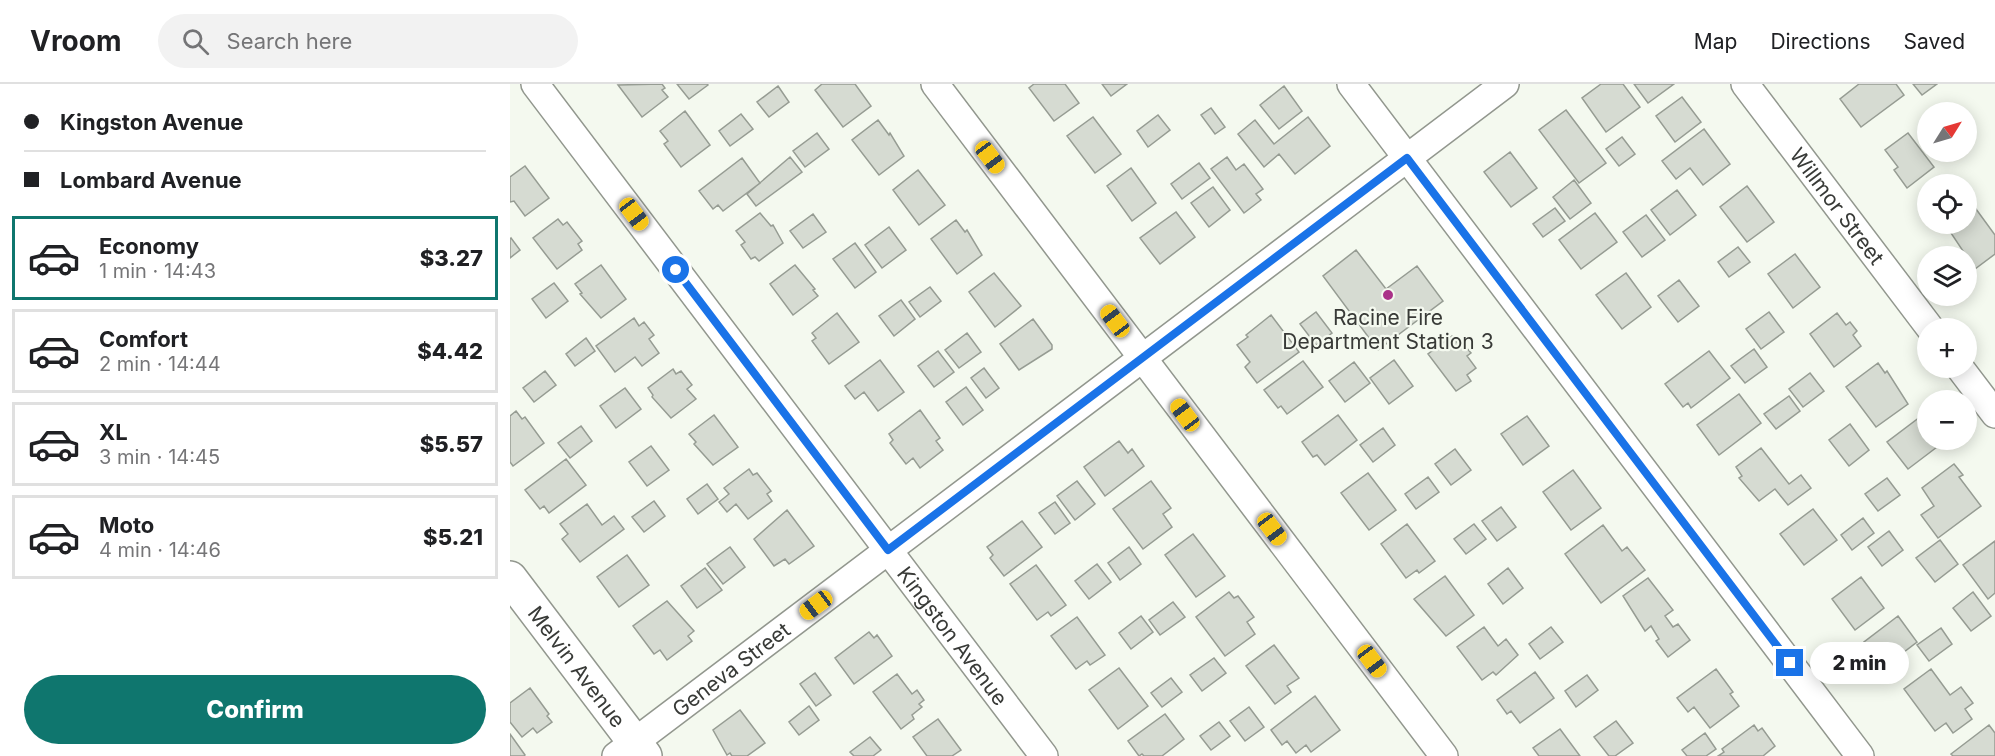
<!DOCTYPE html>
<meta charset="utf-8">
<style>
:root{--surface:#fff;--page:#f2f2f2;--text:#202124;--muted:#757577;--line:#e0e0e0;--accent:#0f766e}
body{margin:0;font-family:Inter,sans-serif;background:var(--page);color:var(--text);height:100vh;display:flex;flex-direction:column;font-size:22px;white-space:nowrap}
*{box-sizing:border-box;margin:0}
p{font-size:20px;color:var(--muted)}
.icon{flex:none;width:33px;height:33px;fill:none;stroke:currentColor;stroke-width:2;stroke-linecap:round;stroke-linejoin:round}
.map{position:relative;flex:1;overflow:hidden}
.panel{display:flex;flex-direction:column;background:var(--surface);width:510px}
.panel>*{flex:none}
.top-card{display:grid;align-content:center;height:132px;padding:0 24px;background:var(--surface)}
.needle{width:39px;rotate:53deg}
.fabs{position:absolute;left:1407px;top:18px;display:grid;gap:12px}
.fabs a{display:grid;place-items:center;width:60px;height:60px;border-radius:50%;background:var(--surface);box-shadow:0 3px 15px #0003;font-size:30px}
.end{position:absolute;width:27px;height:27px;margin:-14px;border:8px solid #1a73e8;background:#fff;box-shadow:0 0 0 3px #fff}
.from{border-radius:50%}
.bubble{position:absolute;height:42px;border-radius:21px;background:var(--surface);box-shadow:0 3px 15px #0003;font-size:20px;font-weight:800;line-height:42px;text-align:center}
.car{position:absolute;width:18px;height:36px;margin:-18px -9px;border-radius:8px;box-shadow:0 0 4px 2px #0007;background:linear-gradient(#f5c518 24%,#345 0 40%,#f5c518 0 76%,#345 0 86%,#f5c518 0)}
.top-card b{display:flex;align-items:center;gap:21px;height:57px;font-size:22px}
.top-card b+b{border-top:2px solid var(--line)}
.top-card i{width:15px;height:15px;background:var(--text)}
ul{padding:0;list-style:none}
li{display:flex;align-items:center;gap:18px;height:84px;margin:0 12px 9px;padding:0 12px;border:3px solid var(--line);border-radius:0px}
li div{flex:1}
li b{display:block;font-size:22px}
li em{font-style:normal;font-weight:800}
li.current{border-color:var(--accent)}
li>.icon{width:54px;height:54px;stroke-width:1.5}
.action{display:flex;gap:12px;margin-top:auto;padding:12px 24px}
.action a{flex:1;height:69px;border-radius:36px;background:var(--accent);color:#fff;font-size:24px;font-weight:800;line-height:69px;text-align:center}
header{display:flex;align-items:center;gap:36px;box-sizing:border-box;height:84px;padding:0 30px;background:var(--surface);border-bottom:2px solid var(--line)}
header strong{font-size:28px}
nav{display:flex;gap:33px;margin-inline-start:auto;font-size:21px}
.search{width:420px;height:54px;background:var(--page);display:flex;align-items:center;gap:15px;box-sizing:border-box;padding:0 21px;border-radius:33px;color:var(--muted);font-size:22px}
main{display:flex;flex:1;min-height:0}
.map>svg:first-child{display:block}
.building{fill:#d6dbd2;stroke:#969c93;stroke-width:1.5}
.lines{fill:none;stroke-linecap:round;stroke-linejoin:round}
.street-casing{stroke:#92978e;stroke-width:30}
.secondary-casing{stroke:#92978e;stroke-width:36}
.street{stroke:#fff;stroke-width:27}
.secondary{stroke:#fff;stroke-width:33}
.route{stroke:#1a73e8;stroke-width:8}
.poi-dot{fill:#aa3288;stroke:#f4f9ef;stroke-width:2}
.labels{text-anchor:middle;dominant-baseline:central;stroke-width:4.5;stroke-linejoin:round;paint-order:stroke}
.street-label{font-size:21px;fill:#383a37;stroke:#f4f9ef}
.poi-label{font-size:21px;fill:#383a37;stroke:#f4f9ef}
</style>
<header>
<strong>Vroom</strong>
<div class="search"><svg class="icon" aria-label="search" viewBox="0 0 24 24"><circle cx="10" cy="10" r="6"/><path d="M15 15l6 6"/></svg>Search here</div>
<nav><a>Map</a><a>Directions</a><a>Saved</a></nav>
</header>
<main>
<section class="panel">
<div class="top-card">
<b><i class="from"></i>Kingston Avenue</b>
<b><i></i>Lombard Avenue</b>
</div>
<ul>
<li class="current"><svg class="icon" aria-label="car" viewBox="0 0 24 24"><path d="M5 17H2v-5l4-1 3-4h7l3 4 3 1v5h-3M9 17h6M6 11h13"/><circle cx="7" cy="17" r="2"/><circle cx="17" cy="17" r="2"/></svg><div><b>Economy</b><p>1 min · 14:43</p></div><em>$3.27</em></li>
<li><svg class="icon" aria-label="car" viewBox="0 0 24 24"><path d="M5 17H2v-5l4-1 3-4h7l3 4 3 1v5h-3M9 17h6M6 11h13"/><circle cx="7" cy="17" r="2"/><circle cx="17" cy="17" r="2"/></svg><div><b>Comfort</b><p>2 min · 14:44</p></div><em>$4.42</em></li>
<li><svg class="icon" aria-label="car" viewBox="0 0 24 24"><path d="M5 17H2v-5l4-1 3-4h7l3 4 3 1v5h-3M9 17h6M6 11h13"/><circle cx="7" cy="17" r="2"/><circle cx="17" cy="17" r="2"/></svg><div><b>XL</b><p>3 min · 14:45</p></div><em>$5.57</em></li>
<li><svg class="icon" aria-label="car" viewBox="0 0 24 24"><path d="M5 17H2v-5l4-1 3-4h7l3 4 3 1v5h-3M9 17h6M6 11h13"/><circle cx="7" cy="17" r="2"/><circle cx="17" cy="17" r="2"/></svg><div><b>Moto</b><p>4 min · 14:46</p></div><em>$5.21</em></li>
</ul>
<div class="action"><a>Confirm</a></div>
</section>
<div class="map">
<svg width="1485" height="672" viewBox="0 0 1485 672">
<rect width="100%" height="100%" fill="#f4f9ef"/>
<!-- building -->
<path class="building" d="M 152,0 L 155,4 L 152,6 L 158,13 L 132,33 L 108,1 Z
M 167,0 L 197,0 L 198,1 L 179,15 Z
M 312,0 L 345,0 L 361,22 L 333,43 L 305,6 Z
M 524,0 L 555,0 L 569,19 L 544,37 L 519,4 Z
M 592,0 L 617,0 L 601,12 Z
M 1091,0 L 1113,0 L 1130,23 L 1096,48 L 1072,14 Z
M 1124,0 L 1164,0 L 1138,19 Z
M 1349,0 L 1386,0 L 1394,11 L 1351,43 L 1330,15 Z
M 1403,0 L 1427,0 L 1412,11 Z
M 268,2 L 279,18 L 259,33 L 247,18 Z
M 774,2 L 792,27 L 769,45 L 750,21 Z
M 1172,13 L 1191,38 L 1165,58 L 1146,32 Z
M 701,24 L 715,43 L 705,50 L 691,31 Z
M 1056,26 L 1096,79 L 1069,99 L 1029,46 Z
M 175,27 L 200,61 L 171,83 L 154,60 L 158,57 L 150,47 Z
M 231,30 L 243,45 L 220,62 L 209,47 Z
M 648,31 L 660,46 L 638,63 L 627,47 Z
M 583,33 L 611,70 L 585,89 L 557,52 Z
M 798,33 L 820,62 L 785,90 L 769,70 L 754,83 L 728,50 L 745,36 L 764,60 Z
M 368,36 L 379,51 L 380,49 L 394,72 L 369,91 L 342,56 Z
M 1194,45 L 1220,80 L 1193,101 L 1180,84 L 1166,95 L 1152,77 Z
M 307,49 L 319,65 L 295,83 L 283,67 Z
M 1398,49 L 1424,83 L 1397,104 L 1384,86 L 1388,83 L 1375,66 Z
M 1112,53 L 1125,70 L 1109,82 L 1096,65 Z
M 1000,68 L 1027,104 L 1001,123 L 974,88 Z
M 280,73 L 292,88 L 246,122 L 237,110 Z
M 717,73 L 726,86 L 734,80 L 753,105 L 746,110 L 751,116 L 734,129 L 701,85 Z
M 232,74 L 250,99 L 213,127 L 208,121 L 203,125 L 189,107 Z
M 689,79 L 700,94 L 672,115 L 661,100 Z
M 15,82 L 39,114 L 15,132 L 4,117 L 0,118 L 0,93 Z
M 621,84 L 646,119 L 622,137 L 597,102 Z
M 408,86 L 435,121 L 409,141 L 383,106 Z
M 1064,96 L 1081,119 L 1060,135 L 1043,113 Z
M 1237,102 L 1264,138 L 1237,158 L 1210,123 Z
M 703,103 L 720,126 L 699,143 L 681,119 Z
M 1167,106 L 1186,131 L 1160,151 L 1141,126 Z
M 1045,124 L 1055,137 L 1033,153 L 1023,140 Z
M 1466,125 L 1485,151 L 1485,170 L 1465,185 L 1435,140 L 1456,140 L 1456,132 Z
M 666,128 L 685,153 L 650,180 L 630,154 Z
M 250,129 L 261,142 L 263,141 L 273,159 L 249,177 L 245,173 L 241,175 L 231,161 L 235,158 L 226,147 Z
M 1085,129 L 1107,158 L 1071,185 L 1049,156 Z
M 303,130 L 316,148 L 293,164 L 280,147 Z
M 1136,131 L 1155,156 L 1132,173 L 1113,148 Z
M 48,135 L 53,141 L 57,138 L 72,157 L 68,160 L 72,166 L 47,185 L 23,154 Z
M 446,136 L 455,148 L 457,146 L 472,171 L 447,190 L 421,155 Z
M 379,143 L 396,166 L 372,184 L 355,161 Z
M 1,154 L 10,166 L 0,174 L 0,155 Z
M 345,159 L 366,188 L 345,204 L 323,175 Z
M 1228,163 L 1240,178 L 1219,193 L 1208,178 Z
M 846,166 L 876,205 L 907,182 L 933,217 L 868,266 L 813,192 Z
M 1285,170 L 1310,203 L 1283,224 L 1258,190 Z
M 91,181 L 116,215 L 91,234 L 70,210 L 72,209 L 65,200 Z
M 285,181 L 305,205 L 303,206 L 308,212 L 283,231 L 260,200 Z
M 484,189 L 511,222 L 485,243 L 459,208 Z
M 1116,189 L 1141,223 L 1112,245 L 1086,211 Z
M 1169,196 L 1189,222 L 1168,238 L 1148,212 Z
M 44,199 L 58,217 L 36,234 L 22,215 Z
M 420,203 L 431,217 L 410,233 L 399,218 Z
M 391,216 L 405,235 L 384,252 L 369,232 Z
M 806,228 L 822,249 L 806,261 L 790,240 Z
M 1259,228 L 1274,248 L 1251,265 L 1236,245 Z
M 327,229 L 349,258 L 319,280 L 302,257 L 306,254 L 302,249 Z
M 1327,229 L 1336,241 L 1340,238 L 1347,247 L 1343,251 L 1351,262 L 1324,283 L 1300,250 Z
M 761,231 L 789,268 L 747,299 L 735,283 L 740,278 L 727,261 L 738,253 L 736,251 Z
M 124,234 L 129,242 L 134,238 L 144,251 L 139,255 L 149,269 L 132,282 L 125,273 L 105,288 L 86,262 Z
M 523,235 L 542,261 L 542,265 L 509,286 L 490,260 Z
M 457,249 L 471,268 L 449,284 L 435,266 Z
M 942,252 L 952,264 L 955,262 L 961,269 L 957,272 L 966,284 L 957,291 L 961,297 L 946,307 L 918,270 Z
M 76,254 L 85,267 L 65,282 L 56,270 Z
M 1244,265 L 1257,283 L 1235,299 L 1221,282 Z
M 428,267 L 444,288 L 424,303 L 408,282 Z
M 1199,267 L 1220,294 L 1181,324 L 1178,319 L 1173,323 L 1155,300 Z
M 370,276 L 394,308 L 368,327 L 354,308 L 345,315 L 335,302 Z
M 884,276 L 903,302 L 879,320 L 860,294 Z
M 793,277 L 813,303 L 777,330 L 771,322 L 768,324 L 754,306 Z
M 844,278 L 860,299 L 835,318 L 819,297 Z
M 1368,279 L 1375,289 L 1377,287 L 1398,320 L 1366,343 L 1336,303 Z
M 474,284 L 489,304 L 476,314 L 461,294 Z
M 163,285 L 166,290 L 171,287 L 182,301 L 177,305 L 186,315 L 161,334 L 142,313 L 143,311 L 138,304 Z
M 35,287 L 46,301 L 24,318 L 13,304 Z
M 1300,289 L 1314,307 L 1293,323 L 1279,305 Z
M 456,303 L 473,326 L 453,341 L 436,318 Z
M 115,304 L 131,325 L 106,344 L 90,322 Z
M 1229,310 L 1251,339 L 1209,371 L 1187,341 Z
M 1279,312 L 1290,327 L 1266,345 L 1254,330 Z
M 410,326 L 430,354 L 426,357 L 433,366 L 410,384 L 403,374 L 396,380 L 380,359 L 383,356 L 379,350 Z
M 6,327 L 12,335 L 15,333 L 34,359 L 3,382 L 0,378 L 0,332 Z
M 204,331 L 228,363 L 203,381 L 184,360 L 186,358 L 179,350 Z
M 828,331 L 847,356 L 815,381 L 807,371 L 803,373 L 792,358 Z
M 1017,332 L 1039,362 L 1013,381 L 991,350 Z
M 1410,333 L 1418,342 L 1418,356 L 1427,356 L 1431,360 L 1398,385 L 1377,358 Z
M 1340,340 L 1359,366 L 1339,382 L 1319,356 Z
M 71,342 L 82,357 L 60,374 L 48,359 Z
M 873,344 L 885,361 L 863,378 L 850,361 Z
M 609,357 L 618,369 L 622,365 L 634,382 L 595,412 L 574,383 Z
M 141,362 L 159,386 L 137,402 L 119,378 Z
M 1251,364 L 1279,400 L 1291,391 L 1301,404 L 1278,421 L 1265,405 L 1249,417 L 1229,394 L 1232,392 L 1226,383 Z
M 945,365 L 961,386 L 941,401 L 925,380 Z
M 56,375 L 76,401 L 39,429 L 34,422 L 30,425 L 15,406 Z
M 1444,380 L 1453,391 L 1449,393 L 1471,422 L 1428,454 L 1411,431 L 1424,422 L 1412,404 Z
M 239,385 L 243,391 L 247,389 L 261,407 L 257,410 L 262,417 L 238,435 L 226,420 L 217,428 L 209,418 L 219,410 L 214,404 Z
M 1063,386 L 1091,424 L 1061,446 L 1033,408 Z
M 858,389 L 886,426 L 859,446 L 831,409 Z
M 918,393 L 929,408 L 906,425 L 895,410 Z
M 1377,394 L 1390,411 L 1368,427 L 1355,410 Z
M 567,397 L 585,420 L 565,436 L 547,412 Z
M 641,397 L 661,424 L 653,430 L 662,443 L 633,465 L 603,425 Z
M 197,400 L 208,415 L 188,430 L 177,415 Z
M 144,417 L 155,432 L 134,448 L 122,433 Z
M 545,418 L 560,439 L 545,450 L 529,429 Z
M 77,420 L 92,441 L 104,432 L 114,445 L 70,478 L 52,455 L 58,450 L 50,440 Z
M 991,423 L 1006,443 L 987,457 L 972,437 Z
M 1303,425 L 1327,456 L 1294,481 L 1270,450 Z
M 277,426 L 304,462 L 279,480 L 275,475 L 264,482 L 244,455 Z
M 1353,434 L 1364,449 L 1342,466 L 1331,451 Z
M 512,437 L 532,463 L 494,492 L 480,474 L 483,471 L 477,463 Z
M 897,440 L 925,477 L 909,489 L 907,486 L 896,494 L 871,460 Z
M 964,440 L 976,455 L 956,470 L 944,455 Z
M 1093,441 L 1112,467 L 1117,463 L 1135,486 L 1091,519 L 1055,470 Z
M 1379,447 L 1393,466 L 1372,482 L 1358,463 Z
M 683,450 L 715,492 L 686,513 L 655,471 Z
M 1430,456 L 1448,480 L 1425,498 L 1406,474 Z
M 1485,457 L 1485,509 L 1478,515 L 1453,481 Z
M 220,463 L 235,483 L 213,500 L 197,480 Z
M 619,463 L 631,480 L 610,496 L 598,479 Z
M 117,471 L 139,501 L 109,523 L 87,493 Z
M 587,480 L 601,498 L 579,515 L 565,497 Z
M 526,481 L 556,521 L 541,532 L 538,528 L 527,536 L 500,500 Z
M 195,484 L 212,506 L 187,524 L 171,502 Z
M 998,484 L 1013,504 L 993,520 L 978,500 Z
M 935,492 L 964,531 L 936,552 L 904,515 Z
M 1351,493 L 1374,524 L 1345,546 L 1322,515 Z
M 1138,494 L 1163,526 L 1155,532 L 1163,543 L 1168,540 L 1180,556 L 1158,573 L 1146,557 L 1149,555 L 1141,542 L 1135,547 L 1113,512 Z
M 719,508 L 724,514 L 728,512 L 744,533 L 737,538 L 745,550 L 715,572 L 686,533 Z
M 1463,508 L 1481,532 L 1461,547 L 1443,524 Z
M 157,517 L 184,547 L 178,552 L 182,557 L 157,576 L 150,566 L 144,570 L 123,542 Z
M 663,518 L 675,533 L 650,551 L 639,536 Z
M 631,532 L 643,548 L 621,565 L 609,549 Z
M 1388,532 L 1407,558 L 1373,584 L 1354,558 Z
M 567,533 L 595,571 L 580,581 L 577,577 L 566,585 L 541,552 Z
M 974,543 L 988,562 L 996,555 L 1008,571 L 986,591 L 983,588 L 972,596 L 947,563 Z
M 1041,543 L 1053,558 L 1030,575 L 1019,560 Z
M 1431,544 L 1442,560 L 1419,577 L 1407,561 Z
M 359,548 L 364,554 L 367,551 L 382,572 L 344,600 L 325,574 Z
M 764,561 L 789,594 L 777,602 L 781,608 L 765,620 L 736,582 Z
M 704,574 L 716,589 L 692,607 L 680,591 Z
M 609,584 L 638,622 L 608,645 L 579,606 Z
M 1206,585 L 1223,608 L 1220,610 L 1229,622 L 1200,644 L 1184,623 L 1178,628 L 1167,614 Z
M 1421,585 L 1440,611 L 1451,603 L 1463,619 L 1455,625 L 1462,635 L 1443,649 L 1436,639 L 1425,647 L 1394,605 Z
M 1025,588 L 1044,614 L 1010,639 L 1001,627 L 997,630 L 987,616 Z
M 305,589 L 321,611 L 306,622 L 290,600 Z
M 387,590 L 402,610 L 407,606 L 414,616 L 409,620 L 412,623 L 402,631 L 404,635 L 391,645 L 363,608 Z
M 1077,591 L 1088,606 L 1066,623 L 1055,607 Z
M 661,594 L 672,608 L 652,623 L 641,609 Z
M 20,604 L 39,630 L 37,632 L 42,638 L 27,649 L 23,644 L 12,653 L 0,638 L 0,619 Z
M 805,612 L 830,646 L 801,668 L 796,661 L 786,669 L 777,657 L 772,661 L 761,646 Z
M 299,622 L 309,636 L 289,651 L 279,638 Z
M 739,623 L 754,643 L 735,657 L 720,637 Z
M 230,626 L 255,659 L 237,672 L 222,672 L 220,669 L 217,671 L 203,646 Z
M 655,630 L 674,655 L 652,672 L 634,672 L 632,670 L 629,672 L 618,657 Z
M 428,635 L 451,666 L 442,672 L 417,672 L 403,653 Z
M 1106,637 L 1123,659 L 1105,672 L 1099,672 L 1084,653 Z
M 709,638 L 720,652 L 701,666 L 690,652 Z
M 1244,641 L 1248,647 L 1252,644 L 1265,662 L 1253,672 L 1208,672 L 1214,668 L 1212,665 Z
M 1479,641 L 1485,649 L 1485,672 L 1443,672 L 1441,670 Z
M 1050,645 L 1070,672 L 1029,672 L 1023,664 Z
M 1195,649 L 1206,665 L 1196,672 L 1177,672 L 1172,666 Z
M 0,650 L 15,671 L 14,672 L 0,672 Z
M 360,653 L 371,666 L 363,672 L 344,672 L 340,668 Z"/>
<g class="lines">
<!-- street casing -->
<g class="street-casing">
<g id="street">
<path id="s1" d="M 25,0 L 534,672"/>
<path d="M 425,0 L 934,672"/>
<path d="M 841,0 L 1350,672"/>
<path id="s2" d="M 1235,0 L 1420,244"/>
<path d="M 1450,284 L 1485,330"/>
<path id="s3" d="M 106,672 L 995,0"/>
</g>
</g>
<!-- secondary casing -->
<g class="secondary-casing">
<g id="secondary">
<path id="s4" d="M 0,494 L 135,672"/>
</g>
</g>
<!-- street -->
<use href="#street" class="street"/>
<!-- secondary -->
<use href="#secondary" class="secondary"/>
</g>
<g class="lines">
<!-- route -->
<path class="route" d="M 166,186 L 378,466 L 897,74 L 1280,579"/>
</g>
<!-- markers -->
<circle class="poi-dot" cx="878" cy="211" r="6"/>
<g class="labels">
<!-- street labels -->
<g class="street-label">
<text stroke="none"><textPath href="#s2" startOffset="153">Willmor Street</textPath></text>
<text stroke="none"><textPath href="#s1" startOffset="692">Kingston Avenue</textPath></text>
<text stroke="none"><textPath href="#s4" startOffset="111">Melvin Avenue</textPath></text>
<text stroke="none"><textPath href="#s3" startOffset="144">Geneva Street</textPath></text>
</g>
<!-- poi labels -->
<g class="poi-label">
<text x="878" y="233">Racine Fire<tspan x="878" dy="24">Department Station 3</tspan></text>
</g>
</g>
</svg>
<div class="fabs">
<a><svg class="needle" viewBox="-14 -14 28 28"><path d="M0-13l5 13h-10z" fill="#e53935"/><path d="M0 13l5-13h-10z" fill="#757577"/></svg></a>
<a><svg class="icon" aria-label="locate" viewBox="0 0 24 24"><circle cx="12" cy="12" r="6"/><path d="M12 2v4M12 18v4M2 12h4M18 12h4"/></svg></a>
<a><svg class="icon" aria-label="layers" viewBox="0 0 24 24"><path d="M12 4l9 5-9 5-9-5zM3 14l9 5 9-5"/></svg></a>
<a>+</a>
<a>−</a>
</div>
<i class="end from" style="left:166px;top:186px"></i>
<i class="end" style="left:1280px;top:579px"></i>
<div class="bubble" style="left:1300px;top:558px;width:99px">2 min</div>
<i class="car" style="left:480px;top:73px;rotate:143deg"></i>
<i class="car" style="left:124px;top:130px;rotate:143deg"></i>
<i class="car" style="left:605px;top:237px;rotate:323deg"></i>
<i class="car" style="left:675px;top:331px;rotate:323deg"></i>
<i class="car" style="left:762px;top:445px;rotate:143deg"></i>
<i class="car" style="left:306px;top:521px;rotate:233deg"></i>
<i class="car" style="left:862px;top:577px;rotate:143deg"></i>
</div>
</main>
